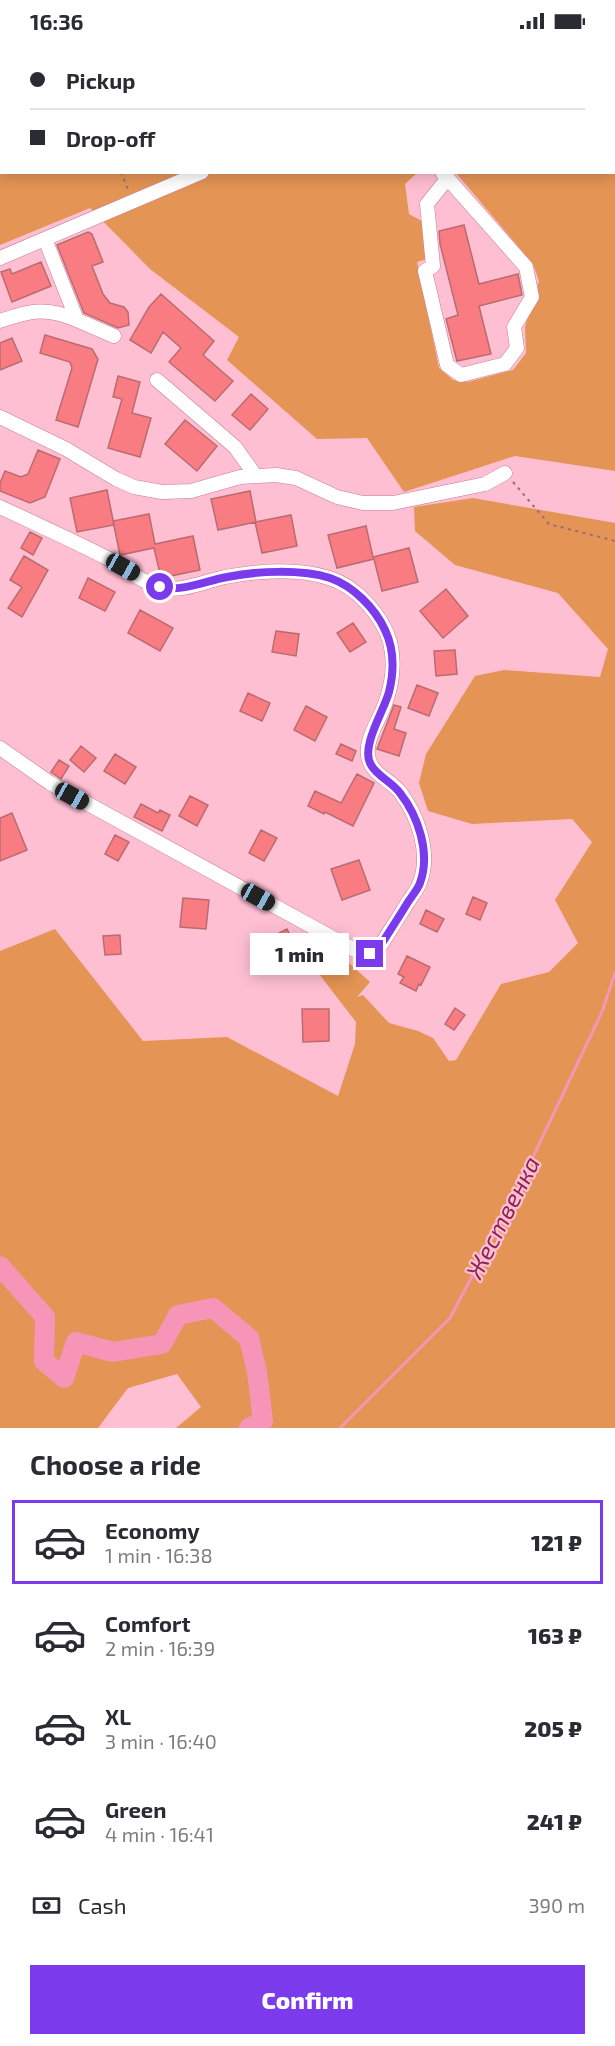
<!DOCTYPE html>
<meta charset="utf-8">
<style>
:root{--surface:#fff;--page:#f7f7f7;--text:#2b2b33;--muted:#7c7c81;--line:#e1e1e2;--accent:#7c3aed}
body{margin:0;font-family:"Exo 2",sans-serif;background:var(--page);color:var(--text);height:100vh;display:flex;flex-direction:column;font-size:22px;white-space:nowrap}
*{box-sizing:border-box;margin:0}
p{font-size:20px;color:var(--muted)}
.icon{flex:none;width:33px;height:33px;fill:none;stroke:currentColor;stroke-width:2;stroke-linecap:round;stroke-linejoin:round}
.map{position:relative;height:1386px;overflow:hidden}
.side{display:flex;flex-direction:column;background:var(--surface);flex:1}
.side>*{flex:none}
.guide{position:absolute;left:0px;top:0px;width:615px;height:132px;box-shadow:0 3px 15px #0003;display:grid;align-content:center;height:132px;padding:0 30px;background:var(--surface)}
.end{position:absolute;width:27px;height:27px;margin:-14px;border:8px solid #7c3aed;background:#fff;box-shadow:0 0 0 3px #fff}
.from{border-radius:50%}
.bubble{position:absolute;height:42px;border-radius:0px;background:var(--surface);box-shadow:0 3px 15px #0003;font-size:20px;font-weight:800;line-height:42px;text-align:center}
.car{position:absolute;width:18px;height:36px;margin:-18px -9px;border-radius:8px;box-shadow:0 0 4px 2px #0007;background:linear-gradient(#222 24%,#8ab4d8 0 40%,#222 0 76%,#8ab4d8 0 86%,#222 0)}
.guide b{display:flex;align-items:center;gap:21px;height:57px;font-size:22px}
.guide b+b{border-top:2px solid var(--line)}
.guide i{width:15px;height:15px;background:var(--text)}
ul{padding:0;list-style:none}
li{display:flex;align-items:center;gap:18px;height:84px;margin:0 12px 9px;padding:0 18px;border:3px solid transparent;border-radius:0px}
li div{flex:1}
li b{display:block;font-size:22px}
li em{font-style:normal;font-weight:800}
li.selected{border-color:var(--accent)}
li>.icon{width:54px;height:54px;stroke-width:1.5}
h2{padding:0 30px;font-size:27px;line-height:72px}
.pay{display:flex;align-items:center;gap:15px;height:66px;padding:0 30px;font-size:22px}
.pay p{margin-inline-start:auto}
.button{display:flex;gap:12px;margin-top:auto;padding:12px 30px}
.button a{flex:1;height:69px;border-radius:0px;background:var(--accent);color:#fff;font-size:24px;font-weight:800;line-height:69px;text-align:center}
.status{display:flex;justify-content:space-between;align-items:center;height:42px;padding:0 30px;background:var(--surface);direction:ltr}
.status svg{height:16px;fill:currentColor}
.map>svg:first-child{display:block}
.green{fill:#e49454;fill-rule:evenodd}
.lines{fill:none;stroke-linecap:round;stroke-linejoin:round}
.stream{stroke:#f695b7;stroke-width:3}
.river{stroke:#f695b7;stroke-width:20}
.building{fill:#f97c83;stroke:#b86c6f;stroke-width:1.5}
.minor-casing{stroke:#c77d96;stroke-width:15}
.path{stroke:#9b6c7c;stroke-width:2;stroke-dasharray:3 4.5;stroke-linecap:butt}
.minor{stroke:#fff;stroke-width:14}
.route{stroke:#7c3aed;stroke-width:8}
.labels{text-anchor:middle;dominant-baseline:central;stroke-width:4.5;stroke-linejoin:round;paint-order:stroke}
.water-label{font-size:24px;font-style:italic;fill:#8d2453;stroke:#ffbfd3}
</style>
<div class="status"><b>16:36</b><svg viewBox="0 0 49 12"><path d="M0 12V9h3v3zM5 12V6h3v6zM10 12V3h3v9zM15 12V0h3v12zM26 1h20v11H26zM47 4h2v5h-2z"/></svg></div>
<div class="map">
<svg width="615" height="1386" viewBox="0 0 615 1386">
<rect width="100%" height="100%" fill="#ffbfd3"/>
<!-- green -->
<path class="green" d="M 0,0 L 615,0 L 615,429 L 515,414 L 404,450 L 367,396 L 317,397 L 227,318 L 239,295 L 150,227 L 90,166 L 0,203 ZM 2,2 L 614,2 L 614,130 L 456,131 L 533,222 L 539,239 L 525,285 L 526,311 L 513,328 L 468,340 L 453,338 L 439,326 L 417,220 L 427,217 L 422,179 L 409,172 L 405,142 L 417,131 L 2,130 Z
M 473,456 L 615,481 L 615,1386 L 176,1386 L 201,1365 L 177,1332 L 128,1346 L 98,1386 L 0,1386 L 0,909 L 55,887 L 143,999 L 227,995 L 338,1054 L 355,1002 L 356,980 L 319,932 L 327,917 L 349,921 L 370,940 L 357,955 L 363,953 L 389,981 L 418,989 L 433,996 L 449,1019 L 456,1018 L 501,942 L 549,930 L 578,901 L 555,858 L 592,800 L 572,777 L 472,782 L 428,769 L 419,741 L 426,712 L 475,634 L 504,628 L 600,635 L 608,607 L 558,551 L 455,523 L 415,489 L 414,465 Z"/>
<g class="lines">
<!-- stream -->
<path class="stream" d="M 340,1386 L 450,1276 L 513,1157 L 602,970 L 615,931"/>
<!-- river -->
<path class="river" d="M 0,1224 L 45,1275 L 44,1319 L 64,1336 L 76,1300 L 113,1310 L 162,1302 L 178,1273 L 213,1266 L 249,1296 L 257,1330 L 263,1379 L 249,1386"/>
</g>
<!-- building -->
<path class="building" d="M 464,183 L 479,242 L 518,232 L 522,253 L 479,264 L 491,312 L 457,319 L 446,277 L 458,273 L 440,202 L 439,189 Z
M 88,190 L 92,192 L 103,220 L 92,224 L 103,252 L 110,261 L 124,265 L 128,270 L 129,283 L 118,286 L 84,271 L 57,203 Z
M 41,220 L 51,244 L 12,260 L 1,230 L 10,227 L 12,232 Z
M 161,252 L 214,299 L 203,313 L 233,339 L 215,359 L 169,320 L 181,306 L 163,290 L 151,311 L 130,298 L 149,265 Z
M 45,293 L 92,307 L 98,317 L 78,385 L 56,378 L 72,326 L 70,320 L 40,311 Z
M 12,296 L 22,319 L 0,328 L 0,301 Z
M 118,334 L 140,340 L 132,371 L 151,376 L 140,415 L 108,406 L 122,357 L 113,355 Z
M 251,352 L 268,367 L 250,388 L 232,373 Z
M 185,378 L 217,404 L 197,429 L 165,402 Z
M 38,408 L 60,417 L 45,455 L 30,461 L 0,449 L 0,441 L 5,429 L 21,435 L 28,432 Z
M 107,448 L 114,483 L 77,490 L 70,456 Z
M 250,449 L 256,480 L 218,488 L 211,457 Z
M 149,472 L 155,502 L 193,494 L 200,528 L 161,536 L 154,506 L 120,513 L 113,479 Z
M 291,473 L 297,504 L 262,511 L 255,480 Z
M 366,484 L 373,515 L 409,506 L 418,540 L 382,549 L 374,517 L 337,526 L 328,493 Z
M 30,490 L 42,496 L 33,513 L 21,506 Z
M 24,514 L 48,528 L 22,575 L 8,566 L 22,545 L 10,538 Z
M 88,536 L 115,550 L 105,569 L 79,556 Z
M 446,547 L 468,574 L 443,596 L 420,569 Z
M 140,568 L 173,586 L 160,609 L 128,591 Z
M 353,581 L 366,600 L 350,610 L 337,591 Z
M 276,589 L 299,592 L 296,614 L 272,610 Z
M 455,608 L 457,632 L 436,634 L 434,609 Z
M 417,643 L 438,651 L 429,674 L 408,666 Z
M 248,651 L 270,661 L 262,679 L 240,669 Z
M 394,663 L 401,665 L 394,687 L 406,691 L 399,714 L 377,707 Z
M 306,664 L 327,675 L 315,699 L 294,688 Z
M 341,702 L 356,709 L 352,719 L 336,712 Z
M 81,704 L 96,716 L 84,730 L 70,718 Z
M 115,712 L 136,725 L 125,742 L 104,729 Z
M 59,718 L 69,724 L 61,737 L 51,730 Z
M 357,732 L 374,741 L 353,784 L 325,770 L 324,772 L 308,764 L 315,749 L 341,761 Z
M 190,754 L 208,763 L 197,784 L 179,774 Z
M 141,762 L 158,771 L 160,768 L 170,773 L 162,789 L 134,775 Z
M 12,771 L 27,808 L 0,819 L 0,776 Z
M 261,788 L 277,796 L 264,819 L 249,811 Z
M 115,793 L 129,800 L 118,819 L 105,812 Z
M 359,818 L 370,848 L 342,858 L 331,827 Z
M 473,855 L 487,861 L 480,878 L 466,872 Z
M 183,856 L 209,858 L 206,887 L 180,885 Z
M 426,868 L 444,877 L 437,890 L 420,882 Z
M 287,887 L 298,909 L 269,924 L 258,902 Z
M 120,893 L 121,912 L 105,913 L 103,894 Z
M 407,914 L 430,925 L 421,943 L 419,942 L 416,949 L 400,941 L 404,935 L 398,932 Z
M 455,966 L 465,973 L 454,988 L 445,982 Z
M 302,967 L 329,967 L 329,999 L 303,1000 Z"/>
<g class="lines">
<!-- minor casing -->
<g class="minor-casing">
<path id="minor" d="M 501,2 L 504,0
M 442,130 L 526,225 L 532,255 L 514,285 L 517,306 L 505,322 L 461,333 L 447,323 L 425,229 L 433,224 L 427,162 L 447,137
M 0,216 L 202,130
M 77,278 L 114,294
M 0,279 C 31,268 47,265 77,278 L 45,197
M 157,338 L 235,405 L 255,433
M 0,375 L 66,407 L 116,437 L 134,445 L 162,450 L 191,449 L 240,435 L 276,433 L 296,436 L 337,455 L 363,461 L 393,461 L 485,442 L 505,431
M 0,465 C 36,482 72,498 107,516 C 125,525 143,542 163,546 C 182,550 206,539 225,535 C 257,529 298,526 329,536 C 356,544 382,573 390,600 C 395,620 392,643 385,662 C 379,679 363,700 369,718 C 373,732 391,739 400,750 C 418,774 431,811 420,840 C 418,847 412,854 408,860 C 399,875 389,890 379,906 L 371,912 L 362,912 L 50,741 L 0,706"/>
</g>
<!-- path -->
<path class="path" d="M 394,0 L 394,2
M 108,2 L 109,0
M 217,2 L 219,0
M 0,53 L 2,53
M 121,130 L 129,150
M 513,440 L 549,482 L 615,499"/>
<!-- minor -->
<use href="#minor" class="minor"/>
</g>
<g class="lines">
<!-- route -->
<path class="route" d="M 160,545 C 182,550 205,539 227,535 C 256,529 301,527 330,536 C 353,544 375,566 385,588 C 394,607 394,630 389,650 C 384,669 360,705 371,723 C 377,734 392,740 400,751 C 418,774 431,811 420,841 C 418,847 412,854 408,860 C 399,875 389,890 379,906 L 370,912"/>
</g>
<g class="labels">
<!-- water labels -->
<g class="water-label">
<text transform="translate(502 1175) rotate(-63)">Жественка</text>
</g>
</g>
</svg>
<i class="end from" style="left:160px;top:545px"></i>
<i class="end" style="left:370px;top:912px"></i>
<div class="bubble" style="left:250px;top:891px;width:99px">1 min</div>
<i class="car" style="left:123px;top:525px;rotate:119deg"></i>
<i class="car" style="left:72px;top:754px;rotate:119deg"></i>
<i class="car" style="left:258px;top:855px;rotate:119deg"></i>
<div class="guide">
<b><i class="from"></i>Pickup</b>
<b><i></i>Drop-off</b>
</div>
</div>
<section class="side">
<h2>Choose a ride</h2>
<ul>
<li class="selected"><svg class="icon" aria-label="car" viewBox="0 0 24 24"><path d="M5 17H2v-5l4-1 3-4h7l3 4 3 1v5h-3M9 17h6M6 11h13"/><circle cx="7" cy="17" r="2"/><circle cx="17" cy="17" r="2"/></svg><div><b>Economy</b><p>1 min · 16:38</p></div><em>121 ₽</em></li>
<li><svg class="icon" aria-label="car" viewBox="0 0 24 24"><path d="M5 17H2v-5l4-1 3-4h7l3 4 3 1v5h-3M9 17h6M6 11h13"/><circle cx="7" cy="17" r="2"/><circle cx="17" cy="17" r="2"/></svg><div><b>Comfort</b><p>2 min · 16:39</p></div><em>163 ₽</em></li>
<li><svg class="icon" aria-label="car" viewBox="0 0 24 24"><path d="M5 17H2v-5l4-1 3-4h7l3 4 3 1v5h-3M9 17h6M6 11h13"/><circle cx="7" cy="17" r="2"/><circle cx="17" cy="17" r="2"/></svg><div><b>XL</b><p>3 min · 16:40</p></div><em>205 ₽</em></li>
<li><svg class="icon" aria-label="car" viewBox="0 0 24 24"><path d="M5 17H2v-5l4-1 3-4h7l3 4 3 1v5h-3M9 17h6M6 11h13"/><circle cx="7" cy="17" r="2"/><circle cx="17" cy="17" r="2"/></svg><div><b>Green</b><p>4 min · 16:41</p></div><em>241 ₽</em></li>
</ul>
<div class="pay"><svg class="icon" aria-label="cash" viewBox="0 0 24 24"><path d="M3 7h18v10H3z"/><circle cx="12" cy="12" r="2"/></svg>Cash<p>390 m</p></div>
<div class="button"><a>Confirm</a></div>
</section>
